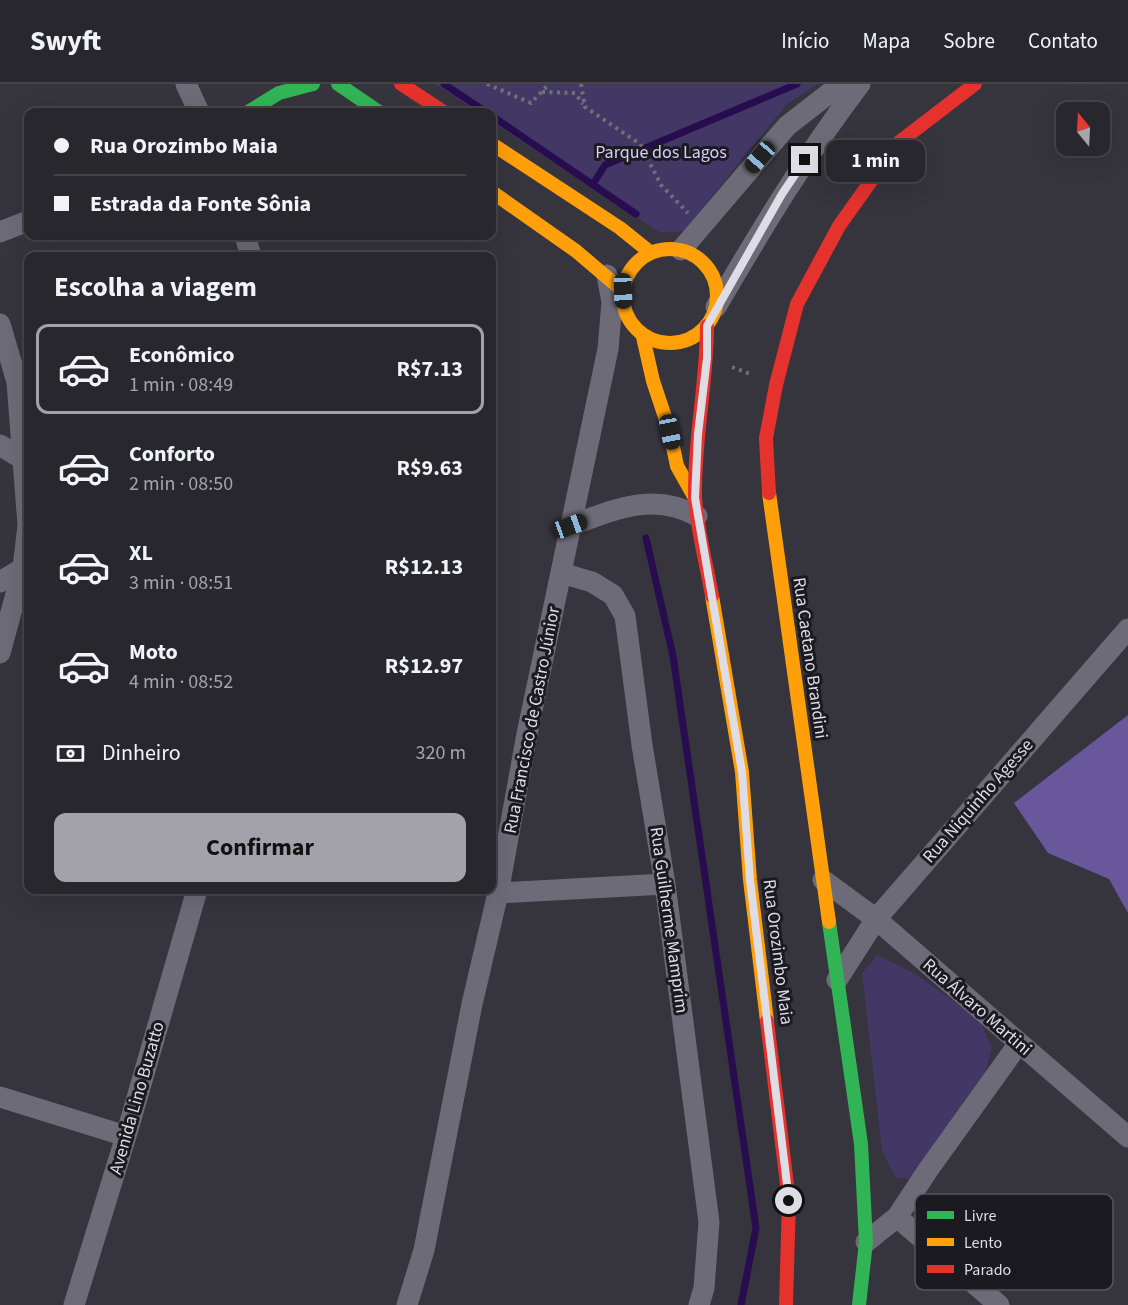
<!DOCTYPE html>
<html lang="pt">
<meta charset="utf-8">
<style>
:root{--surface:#28272d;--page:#343339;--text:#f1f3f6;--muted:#a5a5aa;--line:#444449;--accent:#a3a1aa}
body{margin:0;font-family:"Source Sans 3",sans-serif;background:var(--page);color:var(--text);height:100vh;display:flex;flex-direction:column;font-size:22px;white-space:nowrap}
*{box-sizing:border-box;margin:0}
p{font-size:20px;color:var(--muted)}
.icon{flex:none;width:33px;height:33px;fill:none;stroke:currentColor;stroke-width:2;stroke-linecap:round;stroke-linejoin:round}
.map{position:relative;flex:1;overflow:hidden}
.panel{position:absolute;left:24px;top:168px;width:472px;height:642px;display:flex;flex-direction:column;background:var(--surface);border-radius:12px;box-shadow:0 6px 24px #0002,0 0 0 2px var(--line)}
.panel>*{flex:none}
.hud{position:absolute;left:24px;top:24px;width:472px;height:132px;border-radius:12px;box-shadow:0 6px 24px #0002,0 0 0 2px var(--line);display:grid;align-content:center;height:132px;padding:0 30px;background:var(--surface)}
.needle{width:39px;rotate:342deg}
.tools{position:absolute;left:1056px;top:18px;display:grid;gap:12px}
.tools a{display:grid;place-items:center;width:54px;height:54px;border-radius:12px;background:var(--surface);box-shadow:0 6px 24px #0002,0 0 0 2px var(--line);font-size:30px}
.end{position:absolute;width:27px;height:27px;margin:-14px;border:8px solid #dedce5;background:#111;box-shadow:0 0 0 3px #111}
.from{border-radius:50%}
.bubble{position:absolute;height:42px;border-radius:12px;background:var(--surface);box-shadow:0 6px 24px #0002,0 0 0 2px var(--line);font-size:20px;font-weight:700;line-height:42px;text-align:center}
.car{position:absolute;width:18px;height:36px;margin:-18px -9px;border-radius:8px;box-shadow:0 0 4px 2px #0007;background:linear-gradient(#222 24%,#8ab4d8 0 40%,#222 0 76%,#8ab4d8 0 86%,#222 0)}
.hud b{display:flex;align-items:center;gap:21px;height:57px;font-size:22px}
.hud b+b{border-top:2px solid var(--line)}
.hud i{width:15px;height:15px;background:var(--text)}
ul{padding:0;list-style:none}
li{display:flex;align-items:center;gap:18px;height:90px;margin:0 12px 9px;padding:0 18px;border:3px solid transparent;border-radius:12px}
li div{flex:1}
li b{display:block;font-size:22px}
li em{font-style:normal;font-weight:700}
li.on{border-color:var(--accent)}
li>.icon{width:54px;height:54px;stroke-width:1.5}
h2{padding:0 30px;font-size:27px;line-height:72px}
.pay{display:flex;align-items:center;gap:15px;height:66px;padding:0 30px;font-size:22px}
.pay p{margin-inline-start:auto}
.cta{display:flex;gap:12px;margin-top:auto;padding:12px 30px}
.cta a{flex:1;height:69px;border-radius:12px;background:var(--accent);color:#111;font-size:24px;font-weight:700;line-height:69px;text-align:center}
header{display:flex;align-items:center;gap:36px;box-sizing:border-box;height:84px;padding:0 30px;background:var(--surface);border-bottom:2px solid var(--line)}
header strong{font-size:28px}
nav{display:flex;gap:33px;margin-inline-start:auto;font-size:21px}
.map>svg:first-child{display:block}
.green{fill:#433765}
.forest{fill:#69579c}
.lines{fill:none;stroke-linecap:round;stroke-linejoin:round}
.stream{stroke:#270c50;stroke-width:7}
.path{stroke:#716f78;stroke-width:4;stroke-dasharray:3 4.5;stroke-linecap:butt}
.street{stroke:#6d6b77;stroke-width:21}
.fast{stroke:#30b455;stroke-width:14}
.slow{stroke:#ff9f0a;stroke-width:14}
.jam{stroke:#e5322d;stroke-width:14}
.route{stroke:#dedce5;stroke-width:8}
.labels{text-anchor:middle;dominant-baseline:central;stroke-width:6;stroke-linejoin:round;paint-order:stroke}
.park-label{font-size:18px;fill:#d5cdf8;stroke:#1c1a21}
.street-label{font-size:18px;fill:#dedce5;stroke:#1c1a21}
.key{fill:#1c1a21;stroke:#56545c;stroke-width:1.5}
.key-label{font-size:16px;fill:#dedce5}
</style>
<header>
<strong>Swyft</strong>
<nav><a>Início</a><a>Mapa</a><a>Sobre</a><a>Contato</a></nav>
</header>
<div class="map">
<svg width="1128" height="1221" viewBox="0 0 1128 1221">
<rect width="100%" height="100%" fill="#36343c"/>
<!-- green -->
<path class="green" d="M 435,0 L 819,0 L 787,20 L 684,147 L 661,149 L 492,38 L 492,28 L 478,28 Z
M 877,871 L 917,891 L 980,936 L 992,964 L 982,1000 L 912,1095 L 896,1094 L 882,1067 L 862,889 Z"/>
<!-- forest -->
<path class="forest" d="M 1128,631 L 1128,829 L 1109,795 L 1048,769 L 1014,719 Z"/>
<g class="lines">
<!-- stream -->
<path class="stream" d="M 444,0 L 486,28
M 492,32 L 636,130
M 593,100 L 605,81 L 797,0
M 646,454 L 673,572 L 756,1144 L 741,1221"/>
<!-- path -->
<path class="path" d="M 487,0 L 531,19 L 549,0
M 581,0 L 585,23 L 640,60 L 661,101 L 688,129
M 542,8 L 575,9 L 583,20
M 732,283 L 753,291"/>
<!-- street -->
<path class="street" d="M 186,0 L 199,28
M 0,148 L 28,137
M 245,152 L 251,172
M 681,166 L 787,42 L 841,0
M 716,223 C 761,146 806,71 860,0
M 0,240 L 17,298 L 28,441 L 23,484 L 0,569
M 0,361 L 24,376
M 570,442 C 613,426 654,407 697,432
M 561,489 L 592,498 L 613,511 L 625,532 L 642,661 L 665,800 L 709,1138 L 704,1204 L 699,1221
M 0,498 L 23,484 L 28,484
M 823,796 L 876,835 L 1128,1053
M 498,809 L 665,800
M 837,896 L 876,835 L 1128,545
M 0,1013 L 126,1052
M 897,1133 L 999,1221
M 866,1158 L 897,1133 L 928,1086 L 1019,959
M 74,1221 L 126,1052 L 197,806
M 407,1221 L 424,1166 L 472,920 L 498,809 L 527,650 L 608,265 L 612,218 L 607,191"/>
<!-- fast -->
<path class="fast" d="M 338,0 L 379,28
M 248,28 L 279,9 L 313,0
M 829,838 L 861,1060 L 866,1158 L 859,1221"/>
<!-- slow -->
<path class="slow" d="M 492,60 L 620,144 L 651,169
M 492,108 L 576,167 L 623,207
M623 212a47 47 0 1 1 94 0a47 47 0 1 1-94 0Z
M 643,253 L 653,297 L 670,348 L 677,382 L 695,414
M 769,409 L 829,838
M 712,512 L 742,688 L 750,796 L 767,937"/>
<!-- jam -->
<path class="jam" d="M 401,0 L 444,28
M 707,242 C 707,299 694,355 695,412 C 696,442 707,482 712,512
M 769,409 L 766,354 L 776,301 L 797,220 L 839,142 L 898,59 L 975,0
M 767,937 L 789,1117 L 786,1221"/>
</g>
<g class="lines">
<!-- route -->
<path class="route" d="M 789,1117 L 750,796 L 742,688 L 695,414 L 698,350 L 707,274 L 707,242 L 782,110 L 805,76"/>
</g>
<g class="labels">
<!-- park labels -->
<g class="park-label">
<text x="661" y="68">Parque dos Lagos</text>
</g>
<!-- street labels -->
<g class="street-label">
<text transform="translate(810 574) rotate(82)">Rua Caetano Brandini</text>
<text transform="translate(532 636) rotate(-79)">Rua Francisco de Castro Júnior</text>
<text transform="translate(978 717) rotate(-49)">Rua Niquinho Agesse</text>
<text transform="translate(669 836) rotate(82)">Rua Guilherme Mamprim</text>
<text transform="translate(778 868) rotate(83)">Rua Orozimbo Maia</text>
<text transform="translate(977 923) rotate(41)">Rua Álvaro Martini</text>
<text transform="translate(137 1014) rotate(-74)">Avenida Lino Buzatto</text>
</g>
</g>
<!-- legend -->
<rect x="915" y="1110" width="198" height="96" rx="9" class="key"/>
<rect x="927" y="1127" width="27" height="8" fill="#30b455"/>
<rect x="927" y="1154" width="27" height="8" fill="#ff9f0a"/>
<rect x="927" y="1181" width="27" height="8" fill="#e5322d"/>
<g class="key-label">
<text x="964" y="1137">Livre</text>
<text x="964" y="1164">Lento</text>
<text x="964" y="1191">Parado</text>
</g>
</svg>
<div class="tools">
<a><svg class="needle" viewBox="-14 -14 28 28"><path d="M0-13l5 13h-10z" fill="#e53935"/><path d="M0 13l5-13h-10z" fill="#a5a5aa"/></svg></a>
</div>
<i class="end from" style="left:789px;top:1117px"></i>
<i class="end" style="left:805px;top:76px"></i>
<div class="bubble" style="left:826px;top:56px;width:99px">1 min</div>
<i class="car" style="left:760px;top:73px;rotate:221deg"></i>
<i class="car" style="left:623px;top:207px;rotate:178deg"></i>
<i class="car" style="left:670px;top:348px;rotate:169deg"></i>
<i class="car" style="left:570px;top:442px;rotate:70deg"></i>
<div class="hud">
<b><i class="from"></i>Rua Orozimbo Maia</b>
<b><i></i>Estrada da Fonte Sônia</b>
</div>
<section class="panel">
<h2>Escolha a viagem</h2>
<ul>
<li class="on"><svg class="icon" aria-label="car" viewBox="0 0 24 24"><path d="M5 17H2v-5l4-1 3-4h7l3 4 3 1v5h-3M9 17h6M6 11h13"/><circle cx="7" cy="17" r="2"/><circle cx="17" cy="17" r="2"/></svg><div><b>Econômico</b><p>1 min · 08:49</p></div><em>R$7.13</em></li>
<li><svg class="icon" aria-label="car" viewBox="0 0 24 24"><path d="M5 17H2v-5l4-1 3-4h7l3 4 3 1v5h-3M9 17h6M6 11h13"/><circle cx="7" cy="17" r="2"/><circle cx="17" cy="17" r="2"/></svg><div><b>Conforto</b><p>2 min · 08:50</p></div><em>R$9.63</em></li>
<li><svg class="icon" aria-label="car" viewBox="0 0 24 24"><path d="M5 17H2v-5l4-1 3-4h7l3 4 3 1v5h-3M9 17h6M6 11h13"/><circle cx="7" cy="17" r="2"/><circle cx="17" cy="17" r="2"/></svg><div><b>XL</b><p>3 min · 08:51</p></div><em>R$12.13</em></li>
<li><svg class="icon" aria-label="car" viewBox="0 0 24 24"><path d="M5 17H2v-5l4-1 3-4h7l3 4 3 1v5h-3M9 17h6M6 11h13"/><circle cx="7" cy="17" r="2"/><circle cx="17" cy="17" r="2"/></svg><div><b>Moto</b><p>4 min · 08:52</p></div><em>R$12.97</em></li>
</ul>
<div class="pay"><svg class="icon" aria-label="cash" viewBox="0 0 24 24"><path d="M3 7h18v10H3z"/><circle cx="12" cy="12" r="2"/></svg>Dinheiro<p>320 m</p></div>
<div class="cta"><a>Confirmar</a></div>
</section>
</div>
